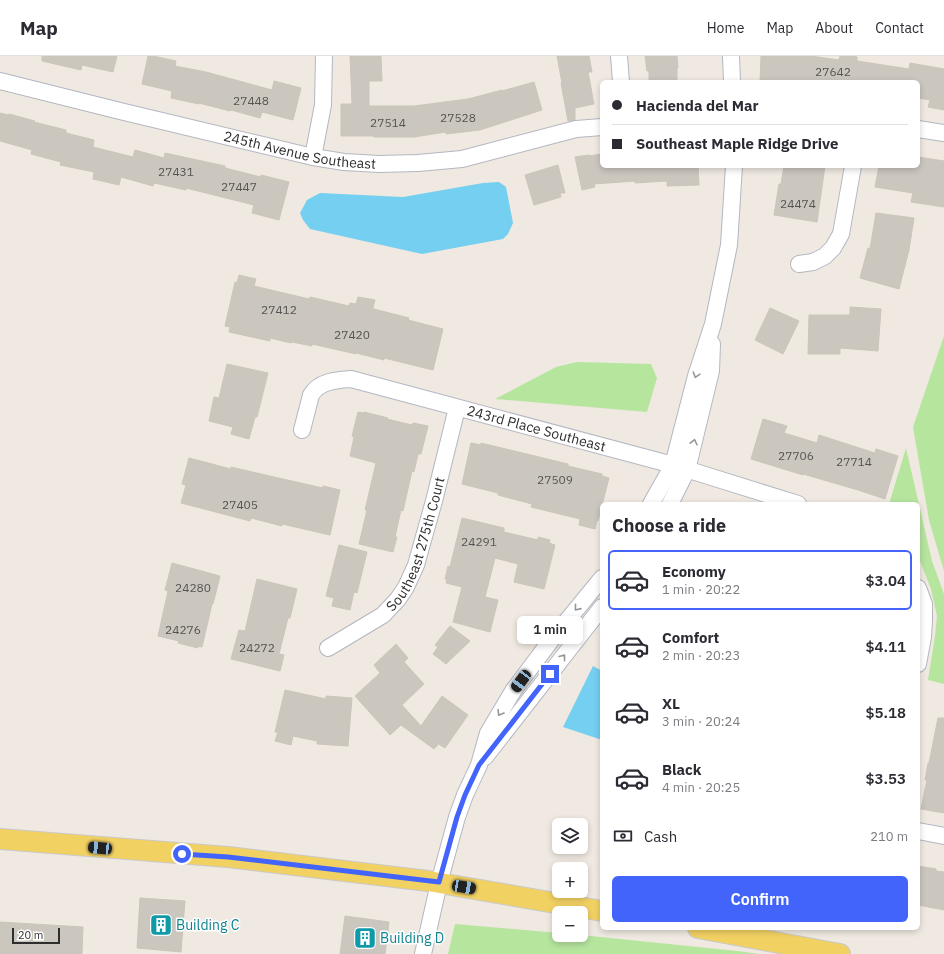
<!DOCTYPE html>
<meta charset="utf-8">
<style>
:root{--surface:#fff;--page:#f2f2f3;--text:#2b2b33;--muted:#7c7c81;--line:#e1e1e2;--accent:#4264fb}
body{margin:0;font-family:"IBM Plex Sans",sans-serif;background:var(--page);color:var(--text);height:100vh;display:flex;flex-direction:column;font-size:15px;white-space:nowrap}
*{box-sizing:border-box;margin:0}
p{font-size:13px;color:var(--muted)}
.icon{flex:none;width:22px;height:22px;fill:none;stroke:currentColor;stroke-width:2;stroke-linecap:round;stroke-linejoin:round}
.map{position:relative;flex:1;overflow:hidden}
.side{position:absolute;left:600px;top:446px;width:320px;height:428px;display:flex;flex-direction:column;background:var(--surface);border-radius:6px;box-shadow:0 2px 6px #0003}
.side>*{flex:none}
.top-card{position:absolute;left:600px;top:24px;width:320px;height:88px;border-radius:6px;box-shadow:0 2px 6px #0003;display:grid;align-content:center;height:88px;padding:0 12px;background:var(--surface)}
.tools{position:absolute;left:552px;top:762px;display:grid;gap:8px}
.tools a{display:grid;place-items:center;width:36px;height:36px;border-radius:6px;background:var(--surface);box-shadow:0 2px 6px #0003;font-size:20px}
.scale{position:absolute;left:12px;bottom:10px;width:48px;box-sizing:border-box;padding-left:4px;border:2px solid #2e2e2e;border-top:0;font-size:11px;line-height:14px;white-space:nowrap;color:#2e2e2e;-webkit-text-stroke:3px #fff;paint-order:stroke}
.end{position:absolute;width:18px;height:18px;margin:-9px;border:5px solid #4264fb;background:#fff;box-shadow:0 0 0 2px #fff}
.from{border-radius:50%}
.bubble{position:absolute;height:28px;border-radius:6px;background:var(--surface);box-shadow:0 2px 6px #0003;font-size:13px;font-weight:600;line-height:28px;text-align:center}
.car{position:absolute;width:12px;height:24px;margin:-12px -6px;border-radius:5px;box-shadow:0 0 3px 1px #0007;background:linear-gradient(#222 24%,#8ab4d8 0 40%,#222 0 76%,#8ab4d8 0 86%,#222 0)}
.top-card b{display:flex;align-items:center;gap:14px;height:38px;font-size:15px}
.top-card b+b{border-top:1px solid var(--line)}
.top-card i{width:10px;height:10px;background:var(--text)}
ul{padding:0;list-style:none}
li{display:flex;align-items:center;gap:12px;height:60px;margin:0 8px 6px;padding:0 4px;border:2px solid transparent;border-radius:6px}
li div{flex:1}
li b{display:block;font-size:15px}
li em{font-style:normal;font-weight:600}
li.on{border-color:var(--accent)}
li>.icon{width:36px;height:36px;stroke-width:1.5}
h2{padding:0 12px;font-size:18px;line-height:48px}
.pay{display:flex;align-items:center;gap:10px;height:44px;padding:0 12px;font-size:15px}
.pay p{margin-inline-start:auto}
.button{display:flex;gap:8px;margin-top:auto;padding:8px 12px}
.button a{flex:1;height:46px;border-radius:6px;background:var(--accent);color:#fff;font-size:16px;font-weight:600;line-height:46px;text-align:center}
header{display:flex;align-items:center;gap:24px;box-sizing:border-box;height:56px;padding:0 20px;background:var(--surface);border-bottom:1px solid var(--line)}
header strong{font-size:19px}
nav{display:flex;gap:22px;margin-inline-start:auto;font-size:14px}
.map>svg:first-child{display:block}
.green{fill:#b6e59e}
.water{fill:#75cff0}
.building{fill:#cbc7bf;stroke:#cbc5ba}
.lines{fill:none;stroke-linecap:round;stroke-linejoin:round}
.minor-casing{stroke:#b4b7c1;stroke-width:18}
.major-casing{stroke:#c9c9c9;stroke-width:22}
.minor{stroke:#fff;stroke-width:16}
.major{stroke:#f2d163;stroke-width:20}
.oneway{stroke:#969696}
.route{stroke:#4264fb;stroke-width:5}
.labels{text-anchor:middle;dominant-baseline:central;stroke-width:3;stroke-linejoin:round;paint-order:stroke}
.number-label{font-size:12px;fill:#555452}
.street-label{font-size:14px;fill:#2e2e2e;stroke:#fff}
.culture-label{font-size:14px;fill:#0d838f;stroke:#fff;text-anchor:start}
</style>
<header>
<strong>Map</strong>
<nav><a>Home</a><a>Map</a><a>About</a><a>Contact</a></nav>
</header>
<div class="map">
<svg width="944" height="898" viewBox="0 0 944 898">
<rect width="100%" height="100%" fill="#efe9e1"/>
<!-- green -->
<path class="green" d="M 944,280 L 944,515 L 929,464 L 913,371 Z
M 577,306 L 651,308 L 657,322 L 647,356 L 495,343 L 556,311 Z
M 906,392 L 932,505 L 944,538 L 944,628 L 928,624 L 935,580 L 937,560 L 931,533 L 920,505 L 918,502 L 918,448 L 889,448 Z
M 455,868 L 559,877 L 559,879 L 581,879 L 737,895 L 760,898 L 448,898 Z"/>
<!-- water -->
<path class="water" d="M 499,126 L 506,131 L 513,167 L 508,178 L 503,183 L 422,198 L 310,173 L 303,164 L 300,157 L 307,144 L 320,137 L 403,141 L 483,127 Z
M 593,610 L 602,615 L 602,684 L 563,671 Z"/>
<!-- building -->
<path class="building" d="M 42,0 L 117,0 L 113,16 L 82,9 L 81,14 L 42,5 Z
M 148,0 L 153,0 L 176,5 L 175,10 L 206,16 L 272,34 L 274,25 L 301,32 L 293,64 L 262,56 L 260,62 L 231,54 L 230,55 L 199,47 L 199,48 L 171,42 L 172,35 L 142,28 Z
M 350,0 L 381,0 L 382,25 L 369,25 L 369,50 L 414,50 L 468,43 L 502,34 L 502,35 L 534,26 L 542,54 L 480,74 L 446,78 L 446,76 L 414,81 L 374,81 L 374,80 L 341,80 L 341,48 L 352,48 Z
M 557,0 L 589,0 L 592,16 L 588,16 L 594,48 L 575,52 L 575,64 L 568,65 L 561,27 L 562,27 Z
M 645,0 L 677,0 L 678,12 L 677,12 L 677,26 L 649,26 L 649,15 L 647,15 Z
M 761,0 L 811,0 L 839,4 L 840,0 L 851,0 L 857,1 L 857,5 L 909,13 L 910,7 L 944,13 L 944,54 L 928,51 L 930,44 L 918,42 L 918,26 L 760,26 Z
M 0,57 L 8,59 L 9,58 L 35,65 L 34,66 L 66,74 L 66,77 L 94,84 L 93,91 L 133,101 L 135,94 L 164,102 L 165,97 L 225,110 L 225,112 L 261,121 L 261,119 L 289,126 L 279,164 L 252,157 L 254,149 L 186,132 L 186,134 L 154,127 L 153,130 L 121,121 L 119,129 L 93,123 L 94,116 L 60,109 L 61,106 L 31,98 L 32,94 L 0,85 Z
M 602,98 L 602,110 L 698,110 L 699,129 L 667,130 L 667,125 L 635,127 L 635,125 L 594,128 L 595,131 L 582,134 L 575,101 L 589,99 L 589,100 Z
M 918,101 L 944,105 L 944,151 L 911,146 L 913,137 L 875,131 L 879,110 L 918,110 Z
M 558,109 L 565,137 L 560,137 L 561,141 L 534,149 L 525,119 Z
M 784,110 L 825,110 L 817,166 L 774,159 L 779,128 L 781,128 Z
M 876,157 L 914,162 L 909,194 L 899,233 L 860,222 L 868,192 L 870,193 Z
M 239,219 L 256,223 L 254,230 L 309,243 L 310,241 L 349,250 L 350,247 L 356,248 L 358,241 L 375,244 L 373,252 L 374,253 L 409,262 L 408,264 L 443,273 L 433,314 L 384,302 L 384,304 L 356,297 L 356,298 L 312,288 L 312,290 L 292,286 L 291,287 L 270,282 L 270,285 L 229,276 L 230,271 L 225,270 L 235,226 L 237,227 Z
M 850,251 L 881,253 L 878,295 L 840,292 L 840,298 L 808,298 L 809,259 L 850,259 Z
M 770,252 L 799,265 L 783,298 L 755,284 Z
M 227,308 L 268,317 L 257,361 L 255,361 L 249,383 L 231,378 L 233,371 L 209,365 L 214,341 L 219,342 Z
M 358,356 L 364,357 L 364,356 L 388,362 L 387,363 L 412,369 L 413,367 L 428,370 L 421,398 L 418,398 L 414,416 L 412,415 L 403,455 L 401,454 L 395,481 L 397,481 L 393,496 L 359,488 L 367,454 L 365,454 L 376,407 L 350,400 L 354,381 L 352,380 Z
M 763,363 L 787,370 L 784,377 L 817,387 L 819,379 L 875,397 L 876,393 L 898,400 L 885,443 L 858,434 L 803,418 L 803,419 L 751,403 Z
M 471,387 L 481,389 L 481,387 L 568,408 L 568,410 L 602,418 L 602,420 L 609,422 L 598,465 L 597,464 L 595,473 L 579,469 L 580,463 L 531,451 L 532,448 L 498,439 L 498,437 L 462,428 Z
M 189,402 L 231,413 L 231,411 L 274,421 L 323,432 L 323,430 L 340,434 L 330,479 L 282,468 L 282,470 L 251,462 L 250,465 L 181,447 L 186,429 L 182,428 Z
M 462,462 L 504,472 L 504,476 L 538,484 L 538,481 L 550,484 L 549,487 L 555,489 L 544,533 L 514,526 L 518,508 L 495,502 L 485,541 L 498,544 L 490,576 L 453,566 L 462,531 L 446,527 L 447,523 L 445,523 L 448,510 L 450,511 Z
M 339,489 L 367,496 L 357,537 L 354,536 L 350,554 L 332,550 L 334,542 L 326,540 Z
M 172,507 L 220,520 L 213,548 L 212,548 L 202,591 L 198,590 L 198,592 L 178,587 L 179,585 L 158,580 L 168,535 L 165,534 Z
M 257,523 L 297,533 L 290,562 L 288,562 L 279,598 L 284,599 L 280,615 L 231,603 L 239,574 L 245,575 Z
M 450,570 L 470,585 L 446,608 L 433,598 L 438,591 L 435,589 Z
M 396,588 L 408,602 L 404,606 L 424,628 L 402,649 L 421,670 L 442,640 L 468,659 L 445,692 L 437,687 L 437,688 L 438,689 L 434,693 L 401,669 L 390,679 L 355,640 L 380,617 L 374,609 Z
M 285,634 L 326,643 L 326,640 L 352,642 L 348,690 L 317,688 L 317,685 L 293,680 L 291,689 L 275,685 L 278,676 L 275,676 Z
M 938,662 L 944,662 L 944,757 L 921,753 L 927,724 L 925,724 L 928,707 L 929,707 Z
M 918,810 L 936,813 L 936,815 L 944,816 L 944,854 L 918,849 Z
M 140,842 L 185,845 L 181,896 L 137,892 Z
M 345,860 L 389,866 L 385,898 L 340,898 Z
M 0,866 L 83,871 L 82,898 L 0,898 Z"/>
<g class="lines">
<!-- minor casing -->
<g class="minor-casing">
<g id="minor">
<path d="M 619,0 L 621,26"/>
<path d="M 731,0 L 732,26"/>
<path id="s1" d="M 0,25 L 120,55 L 313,101 L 344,106 L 379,108 L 418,107 L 462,103 L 576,73 L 602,71"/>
<path d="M 918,73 L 944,77"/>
<path d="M 313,101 L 323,49 L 324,0"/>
<path d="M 799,208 L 813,206 L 825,200 L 833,192 L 841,178 L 853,110"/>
<path id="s2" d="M 302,374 L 311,339 C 319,325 337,324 351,323 L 673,409 L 798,448"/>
<path d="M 651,448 L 673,409 L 696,320 L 713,268 L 729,189 L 734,110"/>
<path d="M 670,448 L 687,414 L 711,315 L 712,288"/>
<path d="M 918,532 L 924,548 L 924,564 L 923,581 L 918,608"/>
<path id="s3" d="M 328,592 L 383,559 L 398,543 L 406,531 L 416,509 L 434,445 L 457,352"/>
<path d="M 485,701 L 602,551"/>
<path d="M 918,775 L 944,780"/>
<path d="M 423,898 L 439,827 L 457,761 L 465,739 L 479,709 L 488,677 L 513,635 L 552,583 L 602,522"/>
</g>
</g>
<!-- major casing -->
<g class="major-casing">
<path id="major" d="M 0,783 L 228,801 L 428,825 L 602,855
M 698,872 L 840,898"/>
</g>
<!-- minor -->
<use href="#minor" class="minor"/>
<!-- major -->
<use href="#major" class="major"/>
</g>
<!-- one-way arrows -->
<defs><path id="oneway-chevron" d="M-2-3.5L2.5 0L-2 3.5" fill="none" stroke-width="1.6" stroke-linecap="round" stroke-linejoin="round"/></defs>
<g class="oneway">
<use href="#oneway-chevron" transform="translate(696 319) rotate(107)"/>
<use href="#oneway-chevron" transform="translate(694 386) rotate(-77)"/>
<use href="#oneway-chevron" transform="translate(577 552) rotate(129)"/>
<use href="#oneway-chevron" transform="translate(563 601) rotate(-52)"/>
<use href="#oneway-chevron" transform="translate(500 657) rotate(121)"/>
</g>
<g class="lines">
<!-- route -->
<path class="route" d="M 182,798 L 228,801 L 439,826 L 457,761 L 465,739 L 479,709 L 550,618"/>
</g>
<!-- icons -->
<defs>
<g id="building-square" transform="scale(1.15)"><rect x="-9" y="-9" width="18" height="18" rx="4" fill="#0f9aa8" stroke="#fff"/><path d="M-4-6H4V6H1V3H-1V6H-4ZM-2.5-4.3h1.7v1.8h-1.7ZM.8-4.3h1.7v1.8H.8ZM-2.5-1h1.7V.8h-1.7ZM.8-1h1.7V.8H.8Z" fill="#fff"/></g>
</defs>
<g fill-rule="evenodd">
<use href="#building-square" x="161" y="869"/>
<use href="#building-square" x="365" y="882"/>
</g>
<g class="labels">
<!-- number labels -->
<g class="number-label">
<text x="833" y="15">27642</text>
<text x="251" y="44">27448</text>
<text x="458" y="61">27528</text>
<text x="388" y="66">27514</text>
<text x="176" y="115">27431</text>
<text x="239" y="130">27447</text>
<text x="798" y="147">24474</text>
<text x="279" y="253">27412</text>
<text x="352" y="278">27420</text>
<text x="796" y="399">27706</text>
<text x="854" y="405">27714</text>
<text x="555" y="423">27509</text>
<text x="240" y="448">27405</text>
<text x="479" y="485">24291</text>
<text x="193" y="531">24280</text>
<text x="183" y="573">24276</text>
<text x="257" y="591">24272</text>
</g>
<!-- street labels -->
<g class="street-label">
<text stroke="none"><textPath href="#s1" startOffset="308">245th Avenue Southeast</textPath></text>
<text stroke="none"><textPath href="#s2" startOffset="273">243rd Place Southeast</textPath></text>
<text stroke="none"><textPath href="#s3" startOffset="144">Southeast 275th Court</textPath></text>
</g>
<!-- culture labels -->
<g class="culture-label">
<text x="176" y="869">Building C</text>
<text x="380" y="882">Building D</text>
</g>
</g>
</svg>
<div class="tools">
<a><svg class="icon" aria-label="layers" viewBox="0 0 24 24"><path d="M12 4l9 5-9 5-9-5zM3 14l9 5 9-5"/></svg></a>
<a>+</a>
<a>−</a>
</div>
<div class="scale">20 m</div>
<i class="end from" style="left:182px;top:798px"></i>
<i class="end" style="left:550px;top:618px"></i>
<div class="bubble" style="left:517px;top:560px;width:66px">1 min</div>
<i class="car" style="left:521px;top:625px;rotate:217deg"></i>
<i class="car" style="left:100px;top:792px;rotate:275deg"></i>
<i class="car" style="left:464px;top:831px;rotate:100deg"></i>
<div class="top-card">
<b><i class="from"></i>Hacienda del Mar</b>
<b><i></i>Southeast Maple Ridge Drive</b>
</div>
<section class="side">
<h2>Choose a ride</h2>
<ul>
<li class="on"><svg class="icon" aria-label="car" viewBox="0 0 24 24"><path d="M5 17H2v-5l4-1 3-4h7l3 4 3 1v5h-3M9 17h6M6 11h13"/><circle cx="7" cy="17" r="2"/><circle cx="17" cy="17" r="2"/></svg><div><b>Economy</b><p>1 min · 20:22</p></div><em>$3.04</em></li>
<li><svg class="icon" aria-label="car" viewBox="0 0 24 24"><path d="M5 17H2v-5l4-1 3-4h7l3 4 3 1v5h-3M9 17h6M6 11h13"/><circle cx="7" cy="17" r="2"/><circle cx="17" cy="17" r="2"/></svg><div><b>Comfort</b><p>2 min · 20:23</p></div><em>$4.11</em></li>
<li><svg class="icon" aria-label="car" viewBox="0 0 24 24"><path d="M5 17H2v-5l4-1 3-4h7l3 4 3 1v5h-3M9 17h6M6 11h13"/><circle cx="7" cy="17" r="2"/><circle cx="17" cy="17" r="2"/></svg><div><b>XL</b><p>3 min · 20:24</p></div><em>$5.18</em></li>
<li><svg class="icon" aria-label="car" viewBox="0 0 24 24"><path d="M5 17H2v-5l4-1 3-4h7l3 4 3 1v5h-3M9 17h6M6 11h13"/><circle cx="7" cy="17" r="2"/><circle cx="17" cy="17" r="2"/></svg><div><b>Black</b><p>4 min · 20:25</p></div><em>$3.53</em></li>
</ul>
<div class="pay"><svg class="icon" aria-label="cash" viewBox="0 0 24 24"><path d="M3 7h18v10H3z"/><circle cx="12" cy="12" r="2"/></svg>Cash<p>210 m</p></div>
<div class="button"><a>Confirm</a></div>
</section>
</div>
